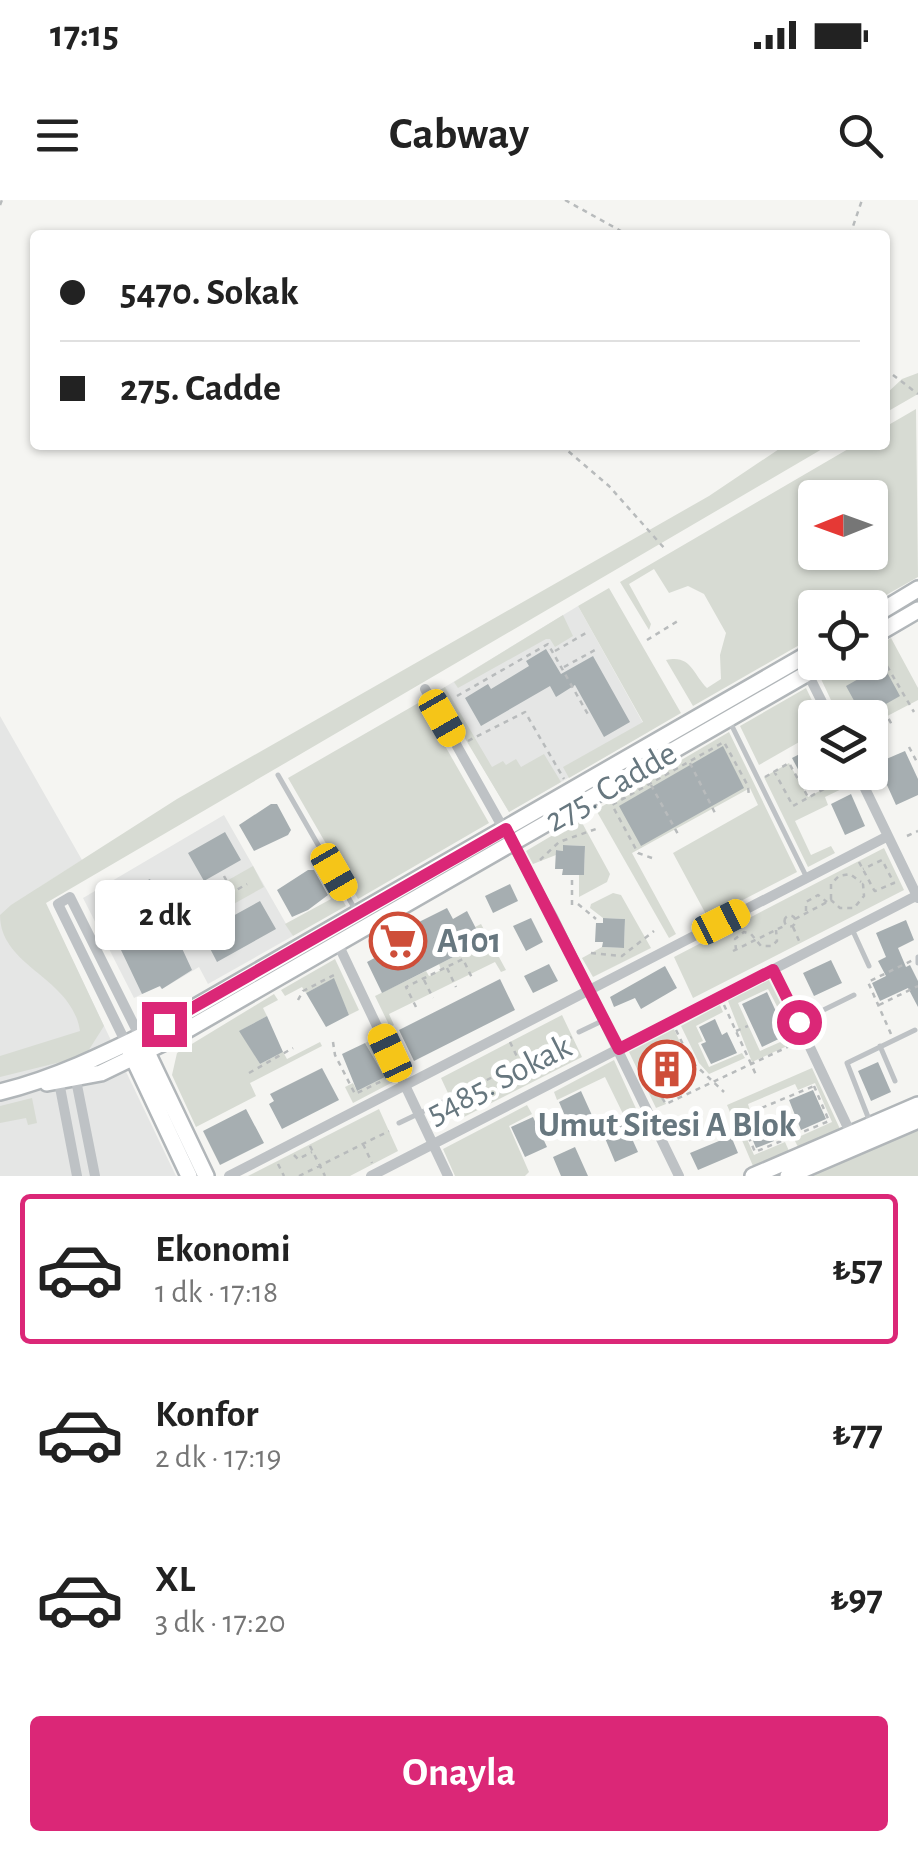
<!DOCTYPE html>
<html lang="tr">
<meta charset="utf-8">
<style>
:root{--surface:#fff;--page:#f6f6f6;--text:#222;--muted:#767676;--line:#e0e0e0;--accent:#db2777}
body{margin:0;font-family:"Alegreya Sans",sans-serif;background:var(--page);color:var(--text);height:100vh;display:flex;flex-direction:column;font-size:38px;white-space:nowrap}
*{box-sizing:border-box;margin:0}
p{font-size:32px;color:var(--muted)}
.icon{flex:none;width:55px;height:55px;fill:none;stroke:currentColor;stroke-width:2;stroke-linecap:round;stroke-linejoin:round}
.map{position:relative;height:976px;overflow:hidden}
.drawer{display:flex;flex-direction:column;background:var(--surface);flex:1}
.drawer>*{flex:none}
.guide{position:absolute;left:30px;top:30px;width:860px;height:220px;border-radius:10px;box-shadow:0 2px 8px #0004;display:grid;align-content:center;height:220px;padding:0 30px;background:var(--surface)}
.needle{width:65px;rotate:269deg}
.tools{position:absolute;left:798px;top:280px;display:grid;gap:20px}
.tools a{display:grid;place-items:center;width:90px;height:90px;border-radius:10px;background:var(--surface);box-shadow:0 2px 8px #0004;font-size:50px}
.end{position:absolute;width:45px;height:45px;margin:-22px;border:12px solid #db2777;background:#fff;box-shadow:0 0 0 5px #fff}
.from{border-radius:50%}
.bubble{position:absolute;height:70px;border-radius:10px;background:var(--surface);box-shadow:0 2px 8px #0004;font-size:32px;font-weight:700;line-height:70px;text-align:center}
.car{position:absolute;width:30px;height:60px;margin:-30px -15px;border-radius:12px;box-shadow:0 0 8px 2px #0007;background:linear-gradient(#f5c518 24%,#345 0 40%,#f5c518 0 76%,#345 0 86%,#f5c518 0)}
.guide b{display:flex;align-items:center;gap:35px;height:95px;font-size:38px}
.guide b+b{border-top:2px solid var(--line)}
.guide i{width:25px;height:25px;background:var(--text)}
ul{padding:18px 0 0;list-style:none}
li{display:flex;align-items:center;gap:30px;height:150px;margin:0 20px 15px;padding:0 10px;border:5px solid transparent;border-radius:10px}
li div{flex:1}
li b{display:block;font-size:38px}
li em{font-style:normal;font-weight:700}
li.selected{border-color:var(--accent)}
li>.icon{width:90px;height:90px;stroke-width:1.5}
.button{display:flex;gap:20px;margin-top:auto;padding:20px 30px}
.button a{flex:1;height:115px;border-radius:10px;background:var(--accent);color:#fff;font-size:40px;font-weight:700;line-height:115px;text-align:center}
.status{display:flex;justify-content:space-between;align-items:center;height:70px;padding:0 50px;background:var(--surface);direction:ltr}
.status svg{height:28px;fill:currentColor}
header{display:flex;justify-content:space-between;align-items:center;height:130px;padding:0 30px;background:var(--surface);font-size:45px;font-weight:700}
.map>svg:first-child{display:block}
.built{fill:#e5e6e5}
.green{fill:#d7dbd3;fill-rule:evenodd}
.building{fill:#a6aeb1;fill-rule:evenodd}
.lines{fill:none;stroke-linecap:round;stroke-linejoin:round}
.secondary-casing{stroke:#b1b6b9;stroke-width:20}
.path{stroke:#b8bbbc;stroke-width:2.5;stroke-dasharray:5 5;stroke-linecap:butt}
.lane{stroke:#bec2c5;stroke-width:5}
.street{stroke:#bec2c5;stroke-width:10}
.secondary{stroke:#fff;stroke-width:15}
.route{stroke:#db2777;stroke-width:12}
.labels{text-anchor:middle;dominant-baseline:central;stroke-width:10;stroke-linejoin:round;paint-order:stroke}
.street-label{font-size:35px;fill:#67777f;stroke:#fff}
.poi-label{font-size:35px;font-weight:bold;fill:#67777f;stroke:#fff;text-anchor:start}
</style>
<div class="status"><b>17:15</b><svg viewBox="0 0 49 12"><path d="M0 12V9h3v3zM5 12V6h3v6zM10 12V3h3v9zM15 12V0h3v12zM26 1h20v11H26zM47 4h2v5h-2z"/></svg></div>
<header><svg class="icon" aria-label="menu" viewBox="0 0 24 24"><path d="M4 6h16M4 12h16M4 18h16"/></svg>Cabway<svg class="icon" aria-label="search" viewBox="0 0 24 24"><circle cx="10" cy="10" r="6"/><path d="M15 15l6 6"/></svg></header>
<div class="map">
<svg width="918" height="976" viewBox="0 0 918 976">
<rect width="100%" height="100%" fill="#f5f5f2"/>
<!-- built -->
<path class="built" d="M 578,406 L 648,532 L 509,612 L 446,505 L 440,490 Z
M 0,516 L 82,660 L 38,688 L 176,976 L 0,976 Z
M 224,615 L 293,736 L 208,784 L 199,767 L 162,789 L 159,786 L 134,798 L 83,698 Z"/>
<!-- green -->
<path class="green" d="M 918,173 L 918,194 L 885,213 L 885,195 L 902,179 Z
M 916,209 L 918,377 L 865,407 L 815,408 L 815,436 L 693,506 L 666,460 C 691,454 693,474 707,488 L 721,479 L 720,455 L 726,433 L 704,394 L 688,386 L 669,393 L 654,369 L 629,384 L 651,424 L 649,430 L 620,382 L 855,245 L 885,245 L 885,227 ZM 815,298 L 870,298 L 870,352 L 815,352 Z
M 785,245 L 829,245 L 46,703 L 104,826 L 85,856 L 0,877 L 0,856 L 80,831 C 72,777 0,767 0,715 L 11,705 L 177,599 L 709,296 Z
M 609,388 L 681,513 L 569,578 L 563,567 L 643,522 L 578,406 Z
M 563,415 L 573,436 L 555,447 L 550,439 L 546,439 L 458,488 L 454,482 Z
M 891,438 L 918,488 L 918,500 L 870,525 L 870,518 L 839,517 L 821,479 L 849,463 L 870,462 L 870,451 Z
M 445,487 L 492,567 L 503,561 L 506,565 L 516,559 L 521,567 L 544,554 L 561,582 L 509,612 L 445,505 L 440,490 Z
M 806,488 L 820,517 L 815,518 L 815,533 L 759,565 L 740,526 Z
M 420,502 L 489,623 L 358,699 L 288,578 Z
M 729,532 L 797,672 L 708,718 L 673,653 L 758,605 L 750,588 L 632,653 L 676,734 L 669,738 L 596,610 Z
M 789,563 L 808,597 L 849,576 L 852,584 L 825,597 L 828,605 L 795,621 L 811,655 L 831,646 L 835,653 L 808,667 L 764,577 Z
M 580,619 L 610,674 L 607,682 L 579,697 L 579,675 L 584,675 L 585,646 L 563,645 L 563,651 L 556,650 L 556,655 L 533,664 L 526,651 Z
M 884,648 L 904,690 L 693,798 L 674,757 Z
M 321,662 L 346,706 L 293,736 L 285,724 L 331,699 L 313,666 Z
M 253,666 L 264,687 L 196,725 L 186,704 Z
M 613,693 L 621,695 L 651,748 L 593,777 L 582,758 L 602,747 L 624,748 L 625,719 L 603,718 L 590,708 L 591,704 Z
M 481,724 L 506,770 L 501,772 L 495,762 L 389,814 L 394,825 L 390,827 L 375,796 L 426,771 L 429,776 L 441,770 L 439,764 L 482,743 L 475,727 Z
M 335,759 L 359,810 L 349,815 L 333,779 L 306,793 L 302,787 L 285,796 L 281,790 Z
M 769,780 L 783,808 L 779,810 L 768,789 L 738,803 L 760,851 L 794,836 L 796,842 L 752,862 L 728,801 Z
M 274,794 L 278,800 L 263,808 L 267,816 L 240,831 L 260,864 L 283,852 L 287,859 L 320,842 L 322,846 L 250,883 L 256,896 L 196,927 L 172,875 L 177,853 Z
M 720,805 L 723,812 L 696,826 L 703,841 L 698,843 L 709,867 L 742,853 L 745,858 L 709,874 L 699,863 L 681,826 Z
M 562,815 L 582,857 L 460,919 L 441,878 Z
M 674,829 L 688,860 L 682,862 L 671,839 L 642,853 L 666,904 L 656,908 L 629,852 Z
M 373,839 L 393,882 L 353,903 L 345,887 L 353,883 L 357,891 L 385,877 L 365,843 Z
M 614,860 L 638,913 L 625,918 L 605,877 L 557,900 L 554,892 Z
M 812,868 L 840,929 L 798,947 L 794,939 L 832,922 L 815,883 L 798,890 L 795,884 L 748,904 L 750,911 L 737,916 L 754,955 L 785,942 L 789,951 L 753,966 L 727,905 Z
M 32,898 L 37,923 L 28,925 L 26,918 L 0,923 L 0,906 Z
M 527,905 L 532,914 L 509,926 L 529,972 L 525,976 L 455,976 L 443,949 Z
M 379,909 L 398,951 L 350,976 L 248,976 Z
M 918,929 L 918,976 L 810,976 Z"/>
<!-- building -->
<path class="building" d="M 546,449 L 561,474 L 593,456 L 630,522 L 604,537 L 575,485 L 556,497 L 550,486 L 481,526 L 465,498 L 488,484 L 491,489 L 529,466 L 526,461 Z
M 883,465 L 900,496 L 863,517 L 846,486 Z
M 723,546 L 744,588 L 641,646 L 619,606 Z
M 815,546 L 815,572 L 842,572 L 809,590 L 792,558 Z
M 905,551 L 918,579 L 918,595 L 896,605 L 877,563 Z
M 851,594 L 865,626 L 845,635 L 831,604 Z
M 271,604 L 277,604 L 291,630 L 288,635 L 254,651 L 239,625 Z
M 225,632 L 241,660 L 204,681 L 188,653 Z
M 563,645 L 585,646 L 584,675 L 562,675 L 563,669 L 555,669 L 556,650 L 563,651 Z
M 308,670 L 314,670 L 328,695 L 308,710 L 292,717 L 277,690 Z
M 150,679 L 192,770 L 162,789 L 160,786 L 142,794 L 99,704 ZM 148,702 L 155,717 L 128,730 L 121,716 Z
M 510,684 L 518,701 L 493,713 L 485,696 Z
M 260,701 L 276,729 L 217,762 L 202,733 Z
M 447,708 L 453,719 L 467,711 L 483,742 L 382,793 L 367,762 L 384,753 L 379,742 Z
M 531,718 L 543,742 L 526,751 L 513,726 Z
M 603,718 L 625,719 L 624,748 L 602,747 L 603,742 L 595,742 L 596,723 L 603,723 Z
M 906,720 L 914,740 L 898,748 L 906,767 L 910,765 L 918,781 L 918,807 L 908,788 L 880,801 L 872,783 L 886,776 L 878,761 L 886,757 L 876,733 Z
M 831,760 L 842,783 L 814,796 L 803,773 Z
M 549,764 L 558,781 L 533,793 L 524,776 Z
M 665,766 L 677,788 L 641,809 L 635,798 L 614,807 L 610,797 Z
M 334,778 L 349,815 L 326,827 L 306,793 Z
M 500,779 L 515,810 L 414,861 L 399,830 Z
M 767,792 L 787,835 L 762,847 L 742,804 Z
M 267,816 L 283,852 L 260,864 L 239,831 Z
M 715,819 L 722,835 L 727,832 L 737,853 L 711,864 L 701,844 L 706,842 L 699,827 Z
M 670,842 L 690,885 L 665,897 L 645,854 Z
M 365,843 L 385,877 L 357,891 L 342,854 Z
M 878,862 L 891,892 L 871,901 L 858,871 Z
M 322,868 L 339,900 L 282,929 L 269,904 L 274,901 L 270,894 Z
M 813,890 L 826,919 L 801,930 L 789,900 Z
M 581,891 L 595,922 L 572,932 L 559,902 Z
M 246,909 L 264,943 L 220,965 L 203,931 Z
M 762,912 L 774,941 L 756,948 L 744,919 Z
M 533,917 L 547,947 L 525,957 L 511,927 Z
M 624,921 L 638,952 L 615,962 L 602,931 Z
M 731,936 L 738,953 L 698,970 L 690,953 Z
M 575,947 L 588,976 L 561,976 L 553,957 Z"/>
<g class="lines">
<!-- secondary casing -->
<g class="secondary-casing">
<path id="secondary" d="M 870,418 L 918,389
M 870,438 L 918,410
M 143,844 L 206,976
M 130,851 L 189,976
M 47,883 L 101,873 L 171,839 L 827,462
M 0,892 C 58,878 111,851 164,825 L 815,450
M 753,976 L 918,905
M 788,976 L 918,920"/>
</g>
<!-- path -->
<path class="path" d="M 565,0 L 628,35
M 0,5 L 2,0
M 850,35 L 862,0
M 885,169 L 918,194
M 561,245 L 609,286 L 665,349
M 647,440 L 681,419
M 555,451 L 586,433
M 859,462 L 864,472 L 884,461 L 914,512
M 564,467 L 595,450
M 457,496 L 548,444 L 590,518
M 884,510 L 892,525
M 468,541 L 525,512 L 564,579
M 909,547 L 918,564
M 690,563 L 716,615
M 774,571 L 793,606 L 844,578
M 765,577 L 789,563 L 808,597
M 651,585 L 679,636
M 907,636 L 918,631
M 652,658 L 638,653 L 612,605 L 724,542 L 748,586 L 749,597
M 540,660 L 559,642 L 596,629
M 859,662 L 874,690 L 875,691 L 894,683 L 882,660 L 863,669
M 224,676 L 232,691
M 572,680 L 572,707
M 225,698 L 232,711
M 831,699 L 831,684 L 839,676 L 850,674 L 861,682
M 578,704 L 596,719
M 203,709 L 247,684
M 806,711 L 806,702 L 818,695 L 827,702
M784.5 721a5.5 5.5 0 1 1 11 0a5.5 5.5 0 1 1-11 0Z
M 795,719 L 831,700 L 840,708 L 854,708 L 864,696 L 863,684 L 869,681
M 793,727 L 800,743
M 736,750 L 735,739 L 744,732 L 751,734 L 761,746 L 772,746 L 777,741 L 776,730
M 733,751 L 786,725
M 591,753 L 622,756 L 654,731
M 447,768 L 456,787
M 424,780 L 433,798
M 298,800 L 303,791 L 336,774
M 724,805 L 757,877
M 879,805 L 918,786
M 416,807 L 406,787 L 463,759 L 472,778
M 676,830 L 690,859
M 736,831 L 748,826
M 891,834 L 868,782 L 913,760
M 333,842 L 335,855 L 355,894 L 384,880
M 510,842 L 529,882
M 684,864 L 691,861 L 724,892
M 249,873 L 293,848
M 644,879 L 649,877 L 666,904 L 796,843
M 814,886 L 829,921 L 755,952 L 740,917 Z
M 451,898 L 572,837
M 363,944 L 372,963
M 310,946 L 325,976
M 294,955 L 298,959 L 312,952
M 278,964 L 284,976
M 299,976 L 389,931"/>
<!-- lane -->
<path class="lane" d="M 730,522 L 807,678
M 278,575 L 356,711
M 852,729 L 869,766
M 918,757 L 918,763
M 799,822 L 854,795
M 579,832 L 602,821
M 880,846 L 895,881
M 870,922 L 847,863 L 915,830
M 399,923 L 443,902"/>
<!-- street -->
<path class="street" d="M 805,468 L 830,518
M 425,489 L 553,717 L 679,976
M 857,572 L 918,698
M 338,744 L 448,976
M 773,769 L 851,934
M 126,843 L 58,704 L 70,697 L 140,837
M 76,880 L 95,976
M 59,882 L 77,976
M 229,976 L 888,636
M 371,976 L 918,695"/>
<!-- secondary -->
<use href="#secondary" class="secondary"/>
</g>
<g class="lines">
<!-- route -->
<path class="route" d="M 164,824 L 506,629 L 619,849 L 773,770 L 799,822"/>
</g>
<!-- icons -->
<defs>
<g id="supermarket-ring" transform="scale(2.875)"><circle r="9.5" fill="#fff" stroke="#ce4e39" stroke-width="1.5"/><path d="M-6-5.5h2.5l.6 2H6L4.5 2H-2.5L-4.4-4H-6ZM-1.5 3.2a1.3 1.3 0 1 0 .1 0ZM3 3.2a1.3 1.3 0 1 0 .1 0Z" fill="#ce4e39"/></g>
<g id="building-ring" transform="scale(2.875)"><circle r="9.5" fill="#fff" stroke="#ce4e39" stroke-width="1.5"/><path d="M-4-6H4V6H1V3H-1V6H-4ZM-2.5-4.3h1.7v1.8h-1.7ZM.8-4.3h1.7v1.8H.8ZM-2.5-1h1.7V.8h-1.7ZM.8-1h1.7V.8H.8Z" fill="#ce4e39"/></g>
</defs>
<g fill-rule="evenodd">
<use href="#supermarket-ring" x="398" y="741"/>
<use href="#building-ring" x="667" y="869"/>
</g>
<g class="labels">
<!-- street labels -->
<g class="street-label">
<text transform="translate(611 587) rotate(-30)">275. Cadde</text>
<text transform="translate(499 880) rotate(-27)">5485. Sokak</text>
</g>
<!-- poi labels -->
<g class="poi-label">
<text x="437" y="741">A101</text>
<text x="667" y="925" text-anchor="middle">Umut Sitesi A Blok</text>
</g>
</g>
</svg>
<div class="tools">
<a><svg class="needle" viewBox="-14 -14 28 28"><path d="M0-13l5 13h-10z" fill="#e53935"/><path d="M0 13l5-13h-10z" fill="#767676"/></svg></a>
<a><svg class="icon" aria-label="locate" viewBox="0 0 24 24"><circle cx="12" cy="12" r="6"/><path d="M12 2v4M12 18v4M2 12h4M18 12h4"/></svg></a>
<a><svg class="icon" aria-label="layers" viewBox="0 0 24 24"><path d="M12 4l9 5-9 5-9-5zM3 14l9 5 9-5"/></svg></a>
</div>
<i class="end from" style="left:799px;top:822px"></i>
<i class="end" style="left:164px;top:824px"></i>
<div class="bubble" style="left:95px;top:680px;width:140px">2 dk</div>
<i class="car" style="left:442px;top:518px;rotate:150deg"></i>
<i class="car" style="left:334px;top:672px;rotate:150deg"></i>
<i class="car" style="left:721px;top:722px;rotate:63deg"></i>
<i class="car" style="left:390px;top:853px;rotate:335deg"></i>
<div class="guide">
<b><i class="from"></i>5470. Sokak</b>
<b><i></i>275. Cadde</b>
</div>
</div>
<section class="drawer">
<ul>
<li class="selected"><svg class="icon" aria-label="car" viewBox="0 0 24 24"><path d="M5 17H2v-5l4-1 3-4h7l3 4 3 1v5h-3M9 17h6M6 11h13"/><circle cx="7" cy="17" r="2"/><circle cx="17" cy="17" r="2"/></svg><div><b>Ekonomi</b><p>1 dk · 17:18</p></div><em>₺57</em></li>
<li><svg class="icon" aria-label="car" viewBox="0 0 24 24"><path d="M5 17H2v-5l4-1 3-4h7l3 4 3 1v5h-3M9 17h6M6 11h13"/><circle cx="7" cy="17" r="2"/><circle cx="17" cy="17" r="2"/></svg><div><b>Konfor</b><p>2 dk · 17:19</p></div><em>₺77</em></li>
<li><svg class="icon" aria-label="car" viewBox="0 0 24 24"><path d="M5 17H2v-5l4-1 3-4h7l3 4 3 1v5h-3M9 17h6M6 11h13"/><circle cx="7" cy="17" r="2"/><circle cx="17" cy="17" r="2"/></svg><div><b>XL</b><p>3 dk · 17:20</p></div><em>₺97</em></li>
</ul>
<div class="button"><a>Onayla</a></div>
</section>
